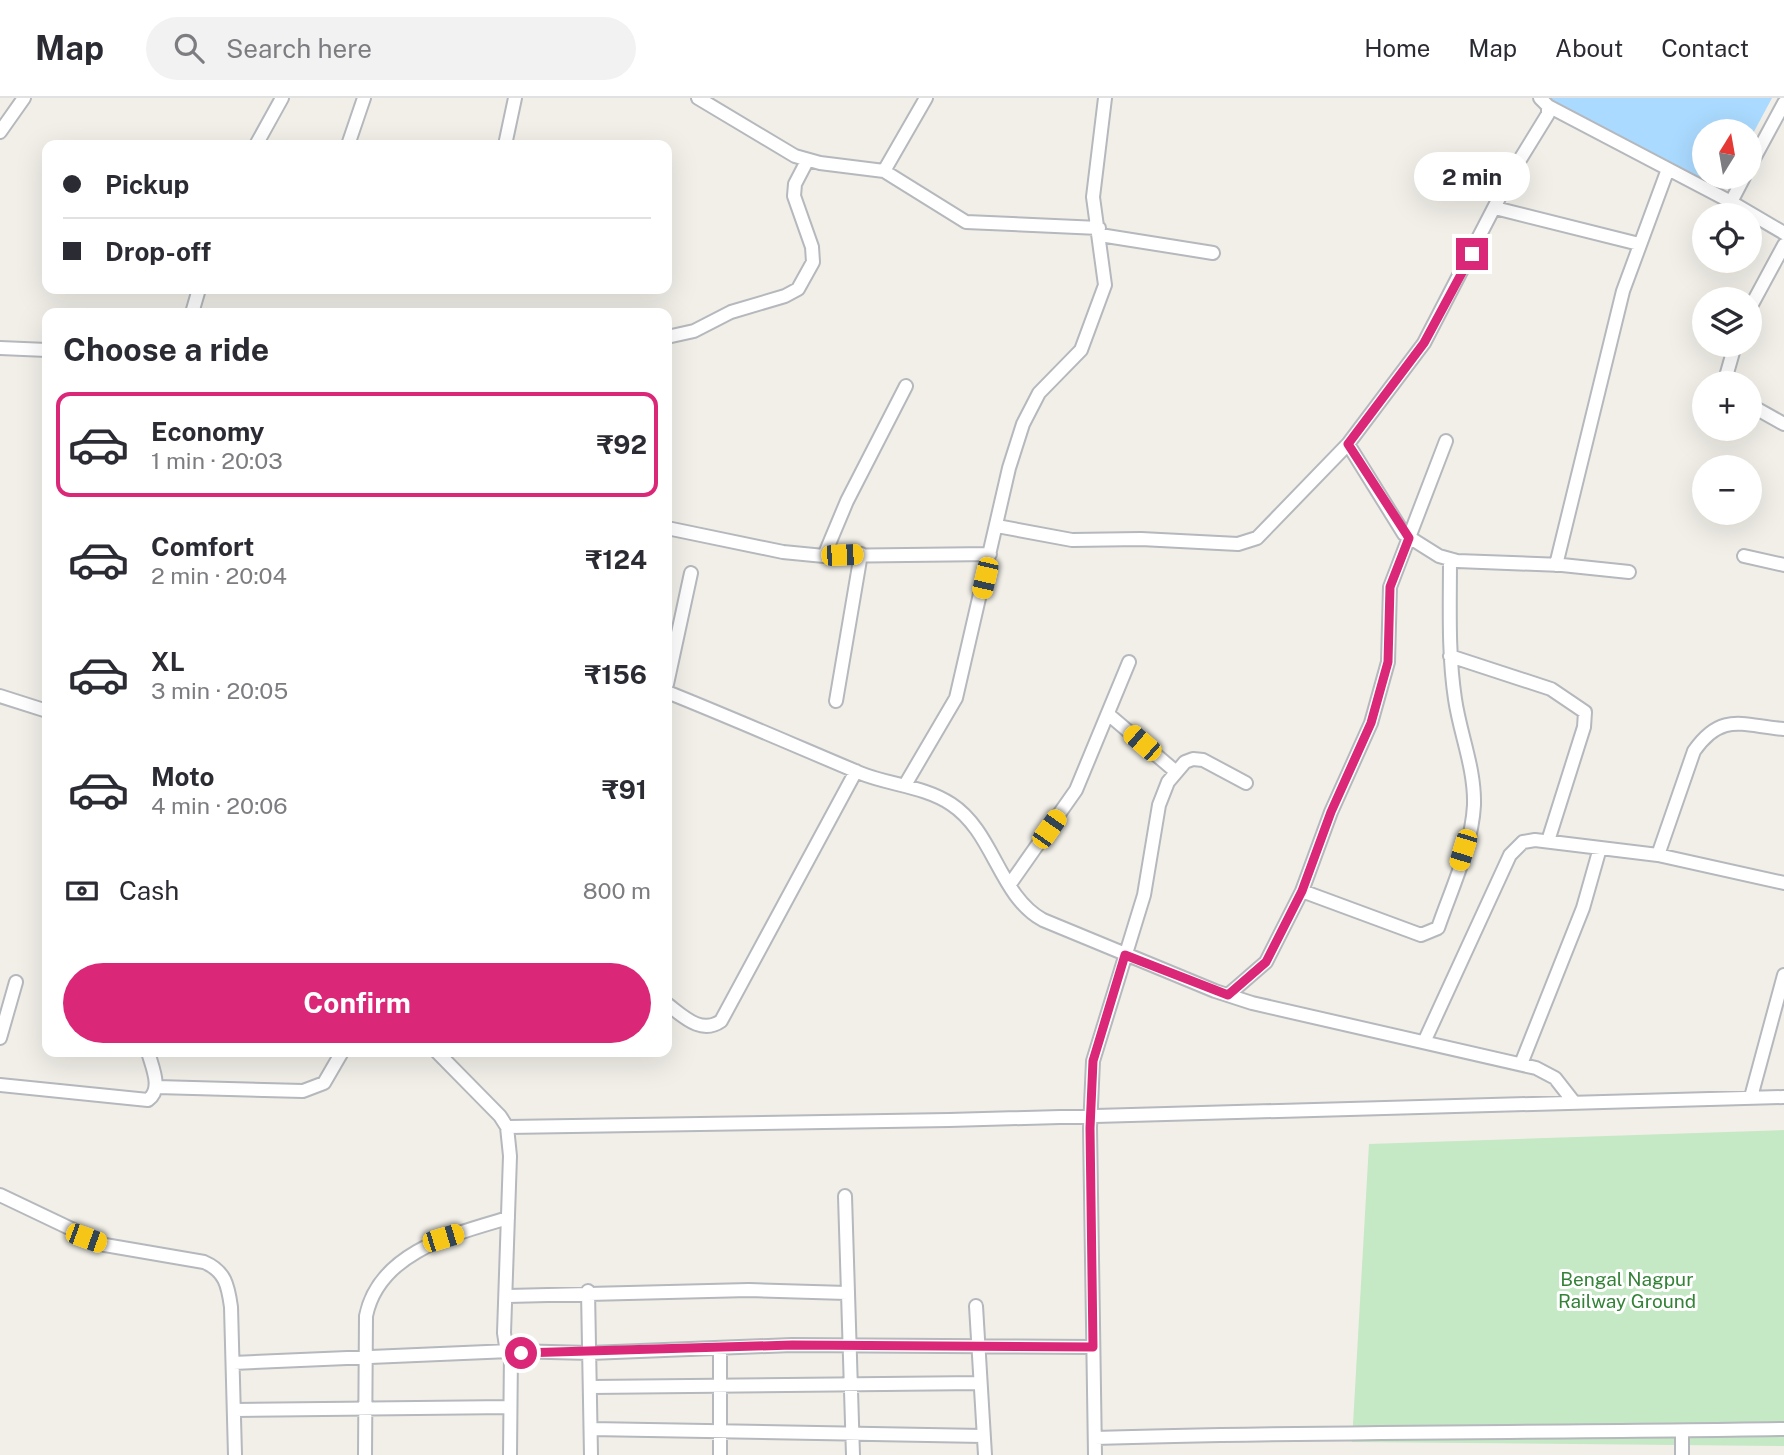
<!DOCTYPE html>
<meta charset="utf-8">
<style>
:root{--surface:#fff;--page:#f2f2f3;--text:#2b2b33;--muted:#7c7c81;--line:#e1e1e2;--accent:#db2777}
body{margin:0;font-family:"Public Sans",sans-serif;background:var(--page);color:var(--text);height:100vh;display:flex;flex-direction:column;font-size:26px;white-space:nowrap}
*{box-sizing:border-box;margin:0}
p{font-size:23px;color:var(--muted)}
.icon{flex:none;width:38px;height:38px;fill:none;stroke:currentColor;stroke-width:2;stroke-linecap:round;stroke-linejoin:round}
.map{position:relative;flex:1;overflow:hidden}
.drawer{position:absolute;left:42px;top:210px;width:630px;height:749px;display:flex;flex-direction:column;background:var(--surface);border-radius:14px;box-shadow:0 7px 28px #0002}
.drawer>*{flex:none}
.guide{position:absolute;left:42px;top:42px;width:630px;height:154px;border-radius:14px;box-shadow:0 7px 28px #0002;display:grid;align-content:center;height:154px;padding:0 21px;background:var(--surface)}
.needle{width:46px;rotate:11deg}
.fabs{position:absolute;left:1692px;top:21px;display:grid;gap:14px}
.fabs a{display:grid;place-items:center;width:70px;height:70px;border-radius:50%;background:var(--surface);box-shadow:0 7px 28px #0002;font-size:35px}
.end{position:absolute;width:32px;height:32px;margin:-16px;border:9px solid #db2777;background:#fff;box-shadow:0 0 0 4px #fff}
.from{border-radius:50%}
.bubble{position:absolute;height:49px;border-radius:24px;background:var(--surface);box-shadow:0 7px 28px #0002;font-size:23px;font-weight:700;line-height:49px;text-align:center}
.car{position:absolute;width:21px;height:42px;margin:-21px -10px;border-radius:9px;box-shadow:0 0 5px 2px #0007;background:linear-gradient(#f5c518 24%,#345 0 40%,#f5c518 0 76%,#345 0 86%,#f5c518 0)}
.guide b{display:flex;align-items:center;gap:24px;height:66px;font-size:26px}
.guide b+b{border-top:2px solid var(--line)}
.guide i{width:18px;height:18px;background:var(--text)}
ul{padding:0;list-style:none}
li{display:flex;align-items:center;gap:21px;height:105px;margin:0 14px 10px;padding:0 7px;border:4px solid transparent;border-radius:14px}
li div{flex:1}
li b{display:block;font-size:26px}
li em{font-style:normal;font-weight:700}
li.current{border-color:var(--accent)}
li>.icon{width:63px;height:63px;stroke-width:1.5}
h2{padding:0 21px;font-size:32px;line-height:84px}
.pay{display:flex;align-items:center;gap:18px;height:77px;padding:0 21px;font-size:26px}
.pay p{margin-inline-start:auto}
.primary-button{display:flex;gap:14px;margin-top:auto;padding:14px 21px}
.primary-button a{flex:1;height:80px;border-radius:42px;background:var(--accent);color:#fff;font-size:28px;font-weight:700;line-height:80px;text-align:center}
header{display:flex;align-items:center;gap:42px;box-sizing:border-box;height:98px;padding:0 35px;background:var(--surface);border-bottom:2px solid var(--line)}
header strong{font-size:33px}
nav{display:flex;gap:38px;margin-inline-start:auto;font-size:24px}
.search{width:490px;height:63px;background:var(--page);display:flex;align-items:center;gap:18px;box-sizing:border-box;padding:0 24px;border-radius:38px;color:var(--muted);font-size:26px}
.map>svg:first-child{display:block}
.green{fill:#c5e8c5}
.water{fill:#aadaff}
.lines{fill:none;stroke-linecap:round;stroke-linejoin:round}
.street-casing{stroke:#b5b8bc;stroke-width:16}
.street{stroke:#fff;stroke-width:12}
.route{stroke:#db2777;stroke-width:9}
.labels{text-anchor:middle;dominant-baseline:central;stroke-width:6;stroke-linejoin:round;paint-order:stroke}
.park-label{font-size:19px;fill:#348238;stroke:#fff}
</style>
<header>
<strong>Map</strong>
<div class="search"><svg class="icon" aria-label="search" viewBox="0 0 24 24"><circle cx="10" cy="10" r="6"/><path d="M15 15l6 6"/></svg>Search here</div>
<nav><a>Home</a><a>Map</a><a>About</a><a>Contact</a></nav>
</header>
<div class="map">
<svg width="1784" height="1357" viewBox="0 0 1784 1357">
<rect width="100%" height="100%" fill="#f1efe8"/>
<!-- green -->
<path class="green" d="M 1784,1032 L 1784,1348 L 1352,1344 L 1369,1046 Z"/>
<!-- water -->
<path class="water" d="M 1547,0 L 1772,0 L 1750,41 L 1750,33 L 1704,33 L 1704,79 L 1710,79 L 1700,86 Z"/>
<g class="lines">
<!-- street casing -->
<g class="street-casing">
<path id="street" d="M 698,0 L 795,58 L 820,65 L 884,73 L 966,124 L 1099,130
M 1548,8 L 1731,104 L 1784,135
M 0,34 L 24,0
M 256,47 L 282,0
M 348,47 L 364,0
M 505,47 L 515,0
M 1750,68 L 1784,5
M 884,73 L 926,0
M 1731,104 L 1744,79
M 1495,110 L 1639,146
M 1100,137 L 1213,155
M 1750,210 L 1784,147
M 192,215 L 199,191
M 667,239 L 694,233 L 731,214 L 785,198 L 798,191 L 813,164 L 812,149 L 794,98 L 795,86 L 807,63
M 0,250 L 47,252
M 1728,285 L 1727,275 L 1735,247
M 1750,307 L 1784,326
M 1348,346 L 1404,436 L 1439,458 L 1457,463 L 1562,467 L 1629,474
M 997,428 L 1072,442 L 1141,441 L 1238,446 L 1257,440 L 1348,346 L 1424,245 L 1513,73 L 1548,16 L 1548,8 L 1540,0
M 667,430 L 783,454 L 824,458 L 990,456
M 824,458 L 847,403 L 906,288
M 1744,458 L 1784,467
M 1556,467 L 1623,193 L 1668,71
M 1450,558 L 1551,591 L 1585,614 L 1584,629 L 1548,743
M 667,586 L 691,475
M 667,594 C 732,620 796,648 860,675 C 889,687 924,688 951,706 C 994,734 999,798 1043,822 L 1215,893 L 1252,905 L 1536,970 L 1555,980 L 1573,1003
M 0,598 L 47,613
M 836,603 L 861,456
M 1108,616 L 1175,673
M 905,687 L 956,600 L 1009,370 L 1023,326 L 1039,295 L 1081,252 L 1105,187 L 1093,99 L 1105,0
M 1658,757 L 1694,653 C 1722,613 1743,628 1784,631
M 1010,786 L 1076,692 L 1129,564
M 1302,793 L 1421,837 L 1438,830 C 1451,792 1472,748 1474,707 C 1475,670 1460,636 1455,601 C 1448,555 1450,508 1450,461
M 1228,897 L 1266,864 L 1302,793 L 1331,714 L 1371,625 L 1388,564 L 1390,489 L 1446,343
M 667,906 C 683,918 701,937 721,923 L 856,673
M 0,940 L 16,884
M 1425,942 L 1510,757 L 1523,744 L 1535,742 L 1658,757 L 1784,785
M 437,954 L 500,1018 L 507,1029 L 510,1058 L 504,1235 L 506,1248 L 511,1253 L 590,1255 L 792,1247 L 1093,1249
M 1521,966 L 1583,810 L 1600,750
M 0,987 L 148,1002 C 163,991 152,969 148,954
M 157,989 L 303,993 L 324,985 L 342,954
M 1751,999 L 1784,877
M 507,1029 L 949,1022 L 1784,999
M 0,1097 L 105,1147 L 204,1164 C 225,1173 228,1187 231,1209 L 235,1357
M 845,1098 L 853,1357
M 588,1193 L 591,1357
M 506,1198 L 749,1192 L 847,1195
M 976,1208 L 985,1357
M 233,1265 L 511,1253 L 510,1357
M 590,1289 L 980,1285
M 234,1312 L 510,1309
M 591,1331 L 983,1338
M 1095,1340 C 1325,1333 1554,1335 1784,1331
M 365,1357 L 366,1218 C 379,1154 454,1136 508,1120
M 720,1357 L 720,1250
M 1095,1357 L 1090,1030 L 1093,963 L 1144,797 L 1159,707 L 1168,684 L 1185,664 L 1193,661 L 1203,662 L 1246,685
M 1682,1357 L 1682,1333"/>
</g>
<!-- street -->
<use href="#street" class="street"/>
</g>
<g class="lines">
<!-- route -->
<path class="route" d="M 521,1255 L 792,1247 L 1093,1249 L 1090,1030 L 1093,963 L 1125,857 L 1228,897 L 1266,864 L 1302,793 L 1331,714 L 1371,625 L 1388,564 L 1390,489 L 1409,440 L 1348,346 L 1424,245 L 1472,156"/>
</g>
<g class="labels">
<!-- park labels -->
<g class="park-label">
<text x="1627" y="1181">Bengal Nagpur<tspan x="1627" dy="22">Railway Ground</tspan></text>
</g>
</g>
</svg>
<div class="fabs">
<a><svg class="needle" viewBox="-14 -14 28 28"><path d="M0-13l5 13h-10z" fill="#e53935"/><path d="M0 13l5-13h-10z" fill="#7c7c81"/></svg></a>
<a><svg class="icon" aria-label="locate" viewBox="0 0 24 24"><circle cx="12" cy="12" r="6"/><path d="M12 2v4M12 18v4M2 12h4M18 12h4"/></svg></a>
<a><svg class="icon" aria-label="layers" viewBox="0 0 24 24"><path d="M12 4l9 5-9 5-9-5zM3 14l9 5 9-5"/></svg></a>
<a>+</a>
<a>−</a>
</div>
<i class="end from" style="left:521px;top:1255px"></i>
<i class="end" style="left:1472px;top:156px"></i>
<div class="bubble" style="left:1414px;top:54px;width:116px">2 min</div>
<i class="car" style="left:842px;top:457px;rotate:88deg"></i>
<i class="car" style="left:985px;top:480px;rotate:193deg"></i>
<i class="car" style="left:1142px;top:645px;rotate:311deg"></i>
<i class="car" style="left:1049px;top:731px;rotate:35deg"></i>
<i class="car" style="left:1463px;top:752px;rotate:197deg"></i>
<i class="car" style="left:86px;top:1140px;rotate:110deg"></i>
<i class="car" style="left:443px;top:1140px;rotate:73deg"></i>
<div class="guide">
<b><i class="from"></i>Pickup</b>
<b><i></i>Drop-off</b>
</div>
<section class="drawer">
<h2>Choose a ride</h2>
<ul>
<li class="current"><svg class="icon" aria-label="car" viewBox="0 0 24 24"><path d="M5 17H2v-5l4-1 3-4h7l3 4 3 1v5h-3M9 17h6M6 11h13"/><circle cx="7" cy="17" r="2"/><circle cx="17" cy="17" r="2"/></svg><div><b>Economy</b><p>1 min · 20:03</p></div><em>₹92</em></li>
<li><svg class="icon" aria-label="car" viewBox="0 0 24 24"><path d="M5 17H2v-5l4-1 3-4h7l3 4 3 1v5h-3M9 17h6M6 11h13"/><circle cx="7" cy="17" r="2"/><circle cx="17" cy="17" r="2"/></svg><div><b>Comfort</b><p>2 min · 20:04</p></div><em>₹124</em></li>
<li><svg class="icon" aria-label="car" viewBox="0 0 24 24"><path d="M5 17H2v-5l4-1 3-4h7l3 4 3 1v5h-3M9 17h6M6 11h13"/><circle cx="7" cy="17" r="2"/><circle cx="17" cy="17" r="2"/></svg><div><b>XL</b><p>3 min · 20:05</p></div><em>₹156</em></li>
<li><svg class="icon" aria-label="car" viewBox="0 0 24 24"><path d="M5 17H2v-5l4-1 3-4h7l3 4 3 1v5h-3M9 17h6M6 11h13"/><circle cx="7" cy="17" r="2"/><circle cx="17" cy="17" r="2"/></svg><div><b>Moto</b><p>4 min · 20:06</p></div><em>₹91</em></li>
</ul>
<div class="pay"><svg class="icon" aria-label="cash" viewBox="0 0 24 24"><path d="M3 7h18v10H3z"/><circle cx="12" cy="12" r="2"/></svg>Cash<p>800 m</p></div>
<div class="primary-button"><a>Confirm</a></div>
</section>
</div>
